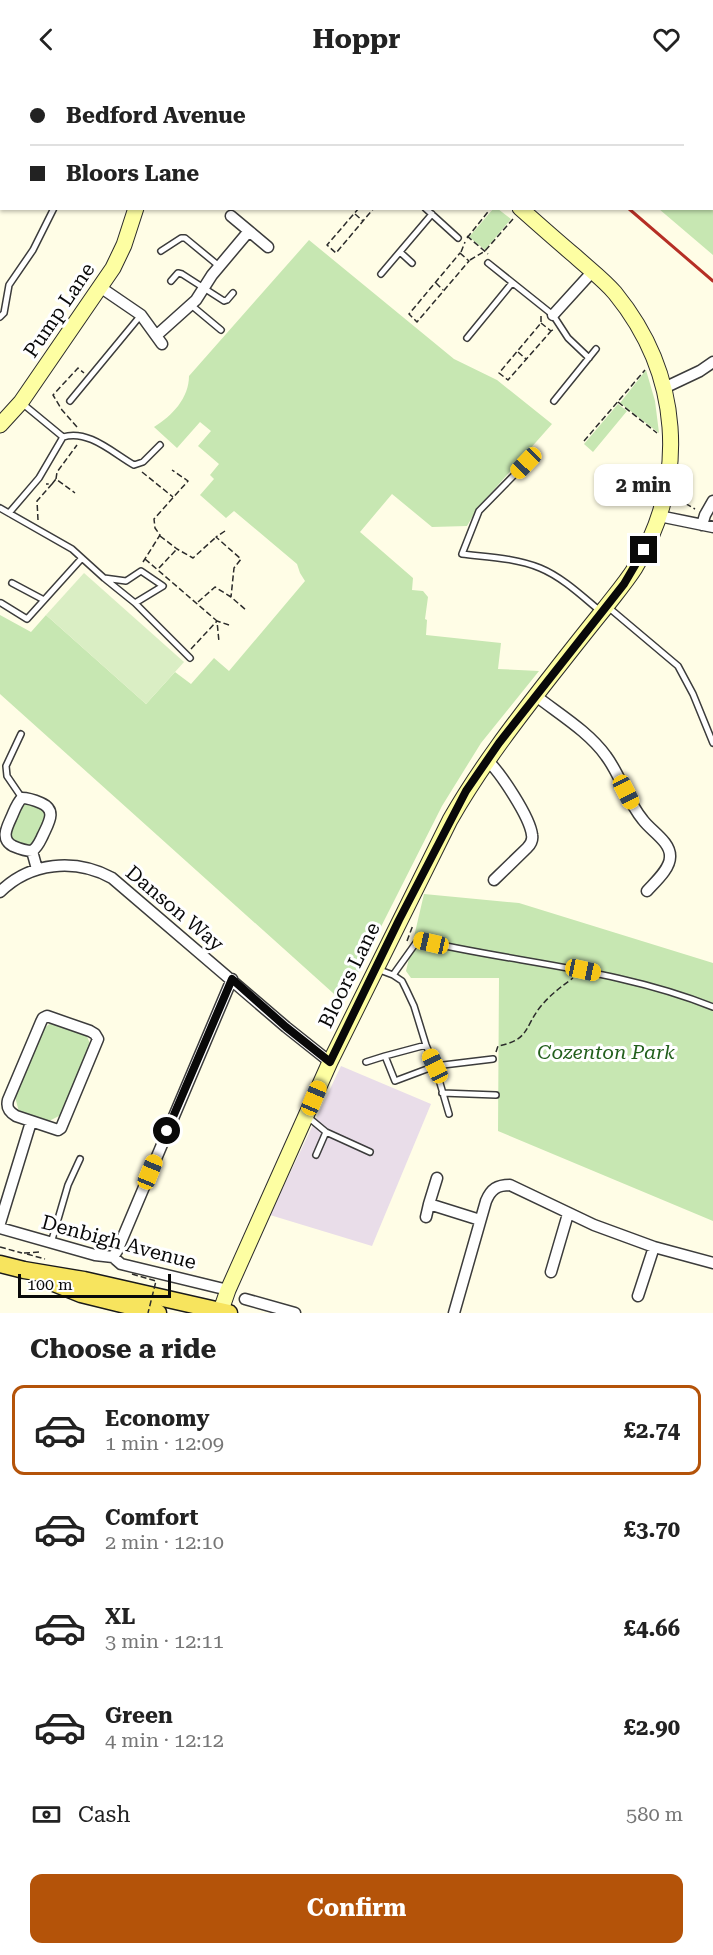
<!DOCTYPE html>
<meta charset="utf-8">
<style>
:root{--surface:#fff;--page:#f6f6f6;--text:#222;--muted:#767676;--line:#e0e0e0;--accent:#b45309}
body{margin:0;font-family:"Roboto Serif",serif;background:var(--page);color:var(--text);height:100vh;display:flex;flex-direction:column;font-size:22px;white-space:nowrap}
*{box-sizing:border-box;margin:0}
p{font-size:20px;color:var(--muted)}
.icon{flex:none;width:33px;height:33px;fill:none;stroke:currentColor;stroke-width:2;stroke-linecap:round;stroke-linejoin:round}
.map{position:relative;height:1235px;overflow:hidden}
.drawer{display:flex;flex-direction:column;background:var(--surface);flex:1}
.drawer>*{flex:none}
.top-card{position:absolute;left:0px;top:0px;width:714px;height:132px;box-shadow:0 2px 4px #0004;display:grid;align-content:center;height:132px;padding:0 30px;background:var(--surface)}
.scale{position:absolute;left:18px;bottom:15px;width:153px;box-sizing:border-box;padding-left:6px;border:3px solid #090909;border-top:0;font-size:16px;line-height:21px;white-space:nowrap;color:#090909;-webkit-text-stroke:4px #fff;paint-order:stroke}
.end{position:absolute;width:27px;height:27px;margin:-14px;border:8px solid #090909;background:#fff;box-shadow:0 0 0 3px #fff}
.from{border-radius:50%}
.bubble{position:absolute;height:42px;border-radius:12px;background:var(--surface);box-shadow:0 2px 4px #0004;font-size:20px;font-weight:700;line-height:42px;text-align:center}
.car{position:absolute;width:18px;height:36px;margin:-18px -9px;border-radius:8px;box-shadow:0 0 4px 2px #0007;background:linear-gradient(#f5c518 24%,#345 0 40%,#f5c518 0 76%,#345 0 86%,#f5c518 0)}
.top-card b{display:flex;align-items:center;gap:21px;height:57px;font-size:22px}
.top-card b+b{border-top:2px solid var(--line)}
.top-card i{width:15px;height:15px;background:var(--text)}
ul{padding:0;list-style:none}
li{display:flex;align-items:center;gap:18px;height:90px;margin:0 12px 9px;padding:0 18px;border:3px solid transparent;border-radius:12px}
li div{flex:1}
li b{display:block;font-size:22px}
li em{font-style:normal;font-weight:700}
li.selected{border-color:var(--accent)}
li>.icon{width:54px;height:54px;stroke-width:1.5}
h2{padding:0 30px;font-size:27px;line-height:72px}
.pay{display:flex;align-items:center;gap:15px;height:66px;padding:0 30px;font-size:22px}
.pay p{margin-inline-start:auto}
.primary-button{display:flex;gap:12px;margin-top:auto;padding:12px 30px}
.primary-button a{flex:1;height:69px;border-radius:12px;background:var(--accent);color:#fff;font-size:24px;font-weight:700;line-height:69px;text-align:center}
header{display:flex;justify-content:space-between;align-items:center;height:78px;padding:0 30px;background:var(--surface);font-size:27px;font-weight:700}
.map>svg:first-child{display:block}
.industrial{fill:#e9dde9}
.green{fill:#c7e7b2}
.pitch{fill:#daeec4}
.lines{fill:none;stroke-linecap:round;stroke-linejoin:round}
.lane-casing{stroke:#3c3c3c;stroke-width:8}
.street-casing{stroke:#3c3c3c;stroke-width:13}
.secondary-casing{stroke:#2b2b2b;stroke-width:17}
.primary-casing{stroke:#1a1a1a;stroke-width:19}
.path{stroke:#2b2b2b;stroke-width:1.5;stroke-dasharray:6 3;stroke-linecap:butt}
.lane{stroke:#fff;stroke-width:5}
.street{stroke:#fff;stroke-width:10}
.secondary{stroke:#fdfea2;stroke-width:15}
.primary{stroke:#f7e45e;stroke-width:16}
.rail{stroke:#b62f25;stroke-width:3}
.path-bridge{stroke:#2b2b2b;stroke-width:1.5;stroke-dasharray:6 3;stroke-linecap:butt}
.route{stroke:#090909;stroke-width:8}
.labels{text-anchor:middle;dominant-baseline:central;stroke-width:6;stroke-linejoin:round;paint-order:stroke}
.street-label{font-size:20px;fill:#090909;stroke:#fff}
.park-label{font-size:20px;font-style:italic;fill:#225f1c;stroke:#fff}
</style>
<header><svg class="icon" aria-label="back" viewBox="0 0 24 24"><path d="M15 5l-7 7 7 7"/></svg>Hoppr<svg class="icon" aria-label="heart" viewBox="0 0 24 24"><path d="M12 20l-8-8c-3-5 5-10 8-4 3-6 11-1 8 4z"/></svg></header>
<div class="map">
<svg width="713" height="1235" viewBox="0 0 713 1235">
<rect width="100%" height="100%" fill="#fffde6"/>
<!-- industrial -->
<path class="industrial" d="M 341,988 L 431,1026 L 372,1168 L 270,1137 Z"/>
<!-- green -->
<path class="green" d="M 672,0 L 713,0 L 713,177 L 659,131 L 712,130 L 712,2 L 671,1 Z
M 493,131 L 498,131 L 511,141 L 485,172 L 469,159 Z
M 309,162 L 454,281 L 497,302 L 552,346 L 477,431 L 467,448 L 432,449 L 392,416 L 360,454 L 413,500 L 412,512 L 423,513 L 428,519 L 425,541 L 427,542 L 426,557 L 501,565 L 498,591 L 539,593 L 481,665 L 442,728 L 343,924 L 0,616 L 0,537 L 31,554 L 46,537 L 146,626 L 175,594 L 191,606 L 214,580 L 229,593 L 305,503 L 300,495 L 297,486 L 234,433 L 226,440 L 200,417 L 214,401 L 210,397 L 219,386 L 198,368 L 211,353 L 200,344 L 177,370 L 154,349 C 172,338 189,320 189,298 Z
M 646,292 L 655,323 L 659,355 L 620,325 Z
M 618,326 L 627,333 L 593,374 L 584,366 Z
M 24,723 L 48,732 L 35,767 C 26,769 19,765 10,761 L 9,756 Z
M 424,816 L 519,825 L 713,885 L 713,1143 L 498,1053 L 499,900 L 411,900 L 406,893 Z
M 53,943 L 86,956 L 91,968 L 63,1036 L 45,1045 L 19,1034 L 14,1015 L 42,952 Z"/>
<!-- pitch -->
<path class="pitch" d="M 84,495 L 184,584 L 146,626 L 46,537 Z"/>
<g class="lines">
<!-- lane casing -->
<g class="lane-casing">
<path id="lane" d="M 425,130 L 458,160
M 161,173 L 181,160 L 185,160 L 219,188
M 400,174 L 412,185
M 488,185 L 553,237 L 568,260 L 589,280
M 381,196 L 432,136
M 171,203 L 178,195 L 182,196 L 224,223 L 227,222 L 233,215
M 191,227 L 221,252
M 0,239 L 4,235 L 9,207 L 33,172 L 54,130
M 467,260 L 512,205
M 70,323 L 141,237
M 554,323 L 596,271
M 23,326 L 63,359
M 526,385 L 479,433 L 462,476 C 487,479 516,480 540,490 C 562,499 582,518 600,533
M 0,430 L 72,471 L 104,500 L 126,503 L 141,493 L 163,508 L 135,525 L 104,500
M 9,435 L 39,400 L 63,359 C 88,351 113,375 134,387 L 143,384 L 160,367
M 12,505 L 44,522
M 1,525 L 27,541 L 82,480
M 135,525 L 190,580
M 608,529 L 678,588 L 693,616 L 713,665
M 21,656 L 6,688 L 7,698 L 22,720
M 377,891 L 393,897 L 402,903 L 406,911 L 414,928 L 426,967 L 435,988 L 449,1036
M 393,897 L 418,862 C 516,885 619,891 713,929
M 426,967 L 385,978 L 395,1003 L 435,988 L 493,981
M 366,984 L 385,978
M 442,1015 L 496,1017
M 308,1039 L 326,1054 L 316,1077
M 326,1054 L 370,1074
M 51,1165 L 68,1107 L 80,1081"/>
</g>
<!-- street casing -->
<g class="street-casing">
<path id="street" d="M 65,2 L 66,1
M 312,2 L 312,0
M 0,81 L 2,80
M 249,153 L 268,169
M 100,209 L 141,237 L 162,266
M 553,237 L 593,193
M 157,257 L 196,222 L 212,197 L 249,153 L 231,138
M 664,310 L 700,293 L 713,284
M 659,438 L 713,449
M 702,447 L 705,437 L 713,423
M 536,618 C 559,636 589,654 606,678 C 621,698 627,723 643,742 C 651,753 671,764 670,779 C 670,791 655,804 647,813
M 487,682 C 500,694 530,739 532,757 C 533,762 531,766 527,770 L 494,802
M 32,773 C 38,769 40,763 43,757 C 49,744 57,732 41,725 C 34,722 29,720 22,720 C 17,725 15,731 12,738 C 7,749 0,761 13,768 C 20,771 25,773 32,773 L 37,791
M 0,814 C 30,784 75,780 112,800 L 286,949 L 330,984
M 47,938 L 90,953 L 95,956 L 98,961 L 61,1050 L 58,1052 L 16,1038 C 9,1034 6,1030 8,1022 L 41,944 L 43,940 Z
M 437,1100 L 429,1126 L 480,1142
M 426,1139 L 429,1126
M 0,1145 L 31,1044
M 0,1150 L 95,1177 L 113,1179 L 121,1186 L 228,1212
M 113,1179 L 117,1173 L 232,901
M 551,1194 L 568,1136
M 638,1218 L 654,1169
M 245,1221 L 295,1235
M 454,1235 L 486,1123 C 491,1111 497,1107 510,1107 L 594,1147 L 654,1169 L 713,1185"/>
</g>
<!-- secondary casing -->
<g class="secondary-casing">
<path id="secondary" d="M 244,0 L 265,2
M 155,2 L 155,0
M 0,347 L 21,324 L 113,190 L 124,167 L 136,130
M 220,1235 L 228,1212 L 330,984 L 450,742 C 479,691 515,644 551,598 C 569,575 587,552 605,530 C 615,517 626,504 635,490 C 689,400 681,296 615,215 C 603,201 588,190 575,178 C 556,162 538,146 520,130"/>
</g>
<!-- primary casing -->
<g class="primary-casing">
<path id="primary" d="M 0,1186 L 24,1192 L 84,1202 L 229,1235
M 49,1203 L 81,1216 L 158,1235"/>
</g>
<!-- path -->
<path class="path" d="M 47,0 L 48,2
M 139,0 L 141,2
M 359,130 L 327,167 L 336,175 L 374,130
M 355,136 L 363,143
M 467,158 L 488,176
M 467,160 L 491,130
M 461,174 L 465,164
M 460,175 L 469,183 L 417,244 L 409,236 Z
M 470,182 L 485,173 L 513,141
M 436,205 L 443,212
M 541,238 L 541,245 L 499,295 L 508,302 L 551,253
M 541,245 L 551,253 L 554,251
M 518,274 L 526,281
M 618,324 L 657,355
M 77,349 L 62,332 L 53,317 L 78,290 L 84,295
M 584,363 L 645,292
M 142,394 L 173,419
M 56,401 L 57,394 L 77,367
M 52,406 L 56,401 L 75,415
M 678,421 L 695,431
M 38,442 L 37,423 L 52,406 L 46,406
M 225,453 L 216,459 L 241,481 L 234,490 L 231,519
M 160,458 L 177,471 L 193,480 L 215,460
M 145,481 L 217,543 L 219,564
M 143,484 L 160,457 L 155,450 L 154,441 L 188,403 L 172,392
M 159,490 L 176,472
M 198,524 L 215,509 L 231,519 L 246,532
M 191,571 L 217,543 L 229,547
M 407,863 L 413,847
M 496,974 L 498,968 C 530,962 524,949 541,928 C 551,916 561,909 573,900
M 0,1169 L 22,1175
M 24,1175 L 41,1174
M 27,1176 L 45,1181"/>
<!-- lane -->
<use href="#lane" class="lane"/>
<!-- street -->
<use href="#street" class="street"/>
<!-- secondary -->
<use href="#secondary" class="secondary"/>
<!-- primary -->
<use href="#primary" class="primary"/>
<!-- rail -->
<path class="rail" d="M 485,0 L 486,2
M 628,130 L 713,203"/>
<!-- path-bridge -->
<path class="path-bridge" d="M 132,1196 L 156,1203 L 148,1235"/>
</g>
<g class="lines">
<!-- route -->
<path class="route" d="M 167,1053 L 232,901 L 286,949 L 330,984 L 399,842 L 466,713 L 499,665 L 624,506 L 644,472"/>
</g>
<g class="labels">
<!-- street labels -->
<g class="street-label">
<text transform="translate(59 232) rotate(-56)">Pump Lane</text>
<text transform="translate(175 830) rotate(40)">Danson Way</text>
<text transform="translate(349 897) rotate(-64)">Bloors Lane</text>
<text transform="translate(119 1164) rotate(15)">Denbigh Avenue</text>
</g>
<!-- park labels -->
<g class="park-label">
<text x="606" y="974">Cozenton Park</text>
</g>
</g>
</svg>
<div class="scale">100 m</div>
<i class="end from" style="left:167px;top:1053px"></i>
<i class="end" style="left:644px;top:472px"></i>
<div class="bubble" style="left:594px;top:386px;width:99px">2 min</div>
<i class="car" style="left:526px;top:385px;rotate:224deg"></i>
<i class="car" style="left:626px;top:714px;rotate:153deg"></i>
<i class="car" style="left:431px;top:865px;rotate:283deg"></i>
<i class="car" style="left:583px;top:892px;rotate:102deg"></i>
<i class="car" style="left:435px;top:988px;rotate:335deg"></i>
<i class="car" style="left:314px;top:1020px;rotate:23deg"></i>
<i class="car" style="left:150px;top:1094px;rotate:22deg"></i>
<div class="top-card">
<b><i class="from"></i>Bedford Avenue</b>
<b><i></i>Bloors Lane</b>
</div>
</div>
<section class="drawer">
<h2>Choose a ride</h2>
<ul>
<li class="selected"><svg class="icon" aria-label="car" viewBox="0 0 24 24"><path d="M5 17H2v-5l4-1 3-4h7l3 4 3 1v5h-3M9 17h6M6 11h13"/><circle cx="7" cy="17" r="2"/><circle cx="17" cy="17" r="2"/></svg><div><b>Economy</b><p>1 min · 12:09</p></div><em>£2.74</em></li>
<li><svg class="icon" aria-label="car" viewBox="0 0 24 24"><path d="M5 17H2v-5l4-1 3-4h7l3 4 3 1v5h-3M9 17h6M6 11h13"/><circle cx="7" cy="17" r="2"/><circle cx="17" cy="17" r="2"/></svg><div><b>Comfort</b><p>2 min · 12:10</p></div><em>£3.70</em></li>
<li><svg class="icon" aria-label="car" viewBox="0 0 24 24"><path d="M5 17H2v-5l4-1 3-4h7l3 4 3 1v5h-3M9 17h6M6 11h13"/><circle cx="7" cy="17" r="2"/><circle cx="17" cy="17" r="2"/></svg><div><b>XL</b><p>3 min · 12:11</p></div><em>£4.66</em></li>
<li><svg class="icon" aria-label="car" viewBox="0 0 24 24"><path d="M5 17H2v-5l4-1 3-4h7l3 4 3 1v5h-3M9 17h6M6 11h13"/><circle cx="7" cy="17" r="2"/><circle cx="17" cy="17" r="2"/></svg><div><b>Green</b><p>4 min · 12:12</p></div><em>£2.90</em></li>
</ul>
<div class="pay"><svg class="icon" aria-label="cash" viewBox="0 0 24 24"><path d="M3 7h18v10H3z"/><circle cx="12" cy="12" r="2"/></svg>Cash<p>580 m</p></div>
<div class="primary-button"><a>Confirm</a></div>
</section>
